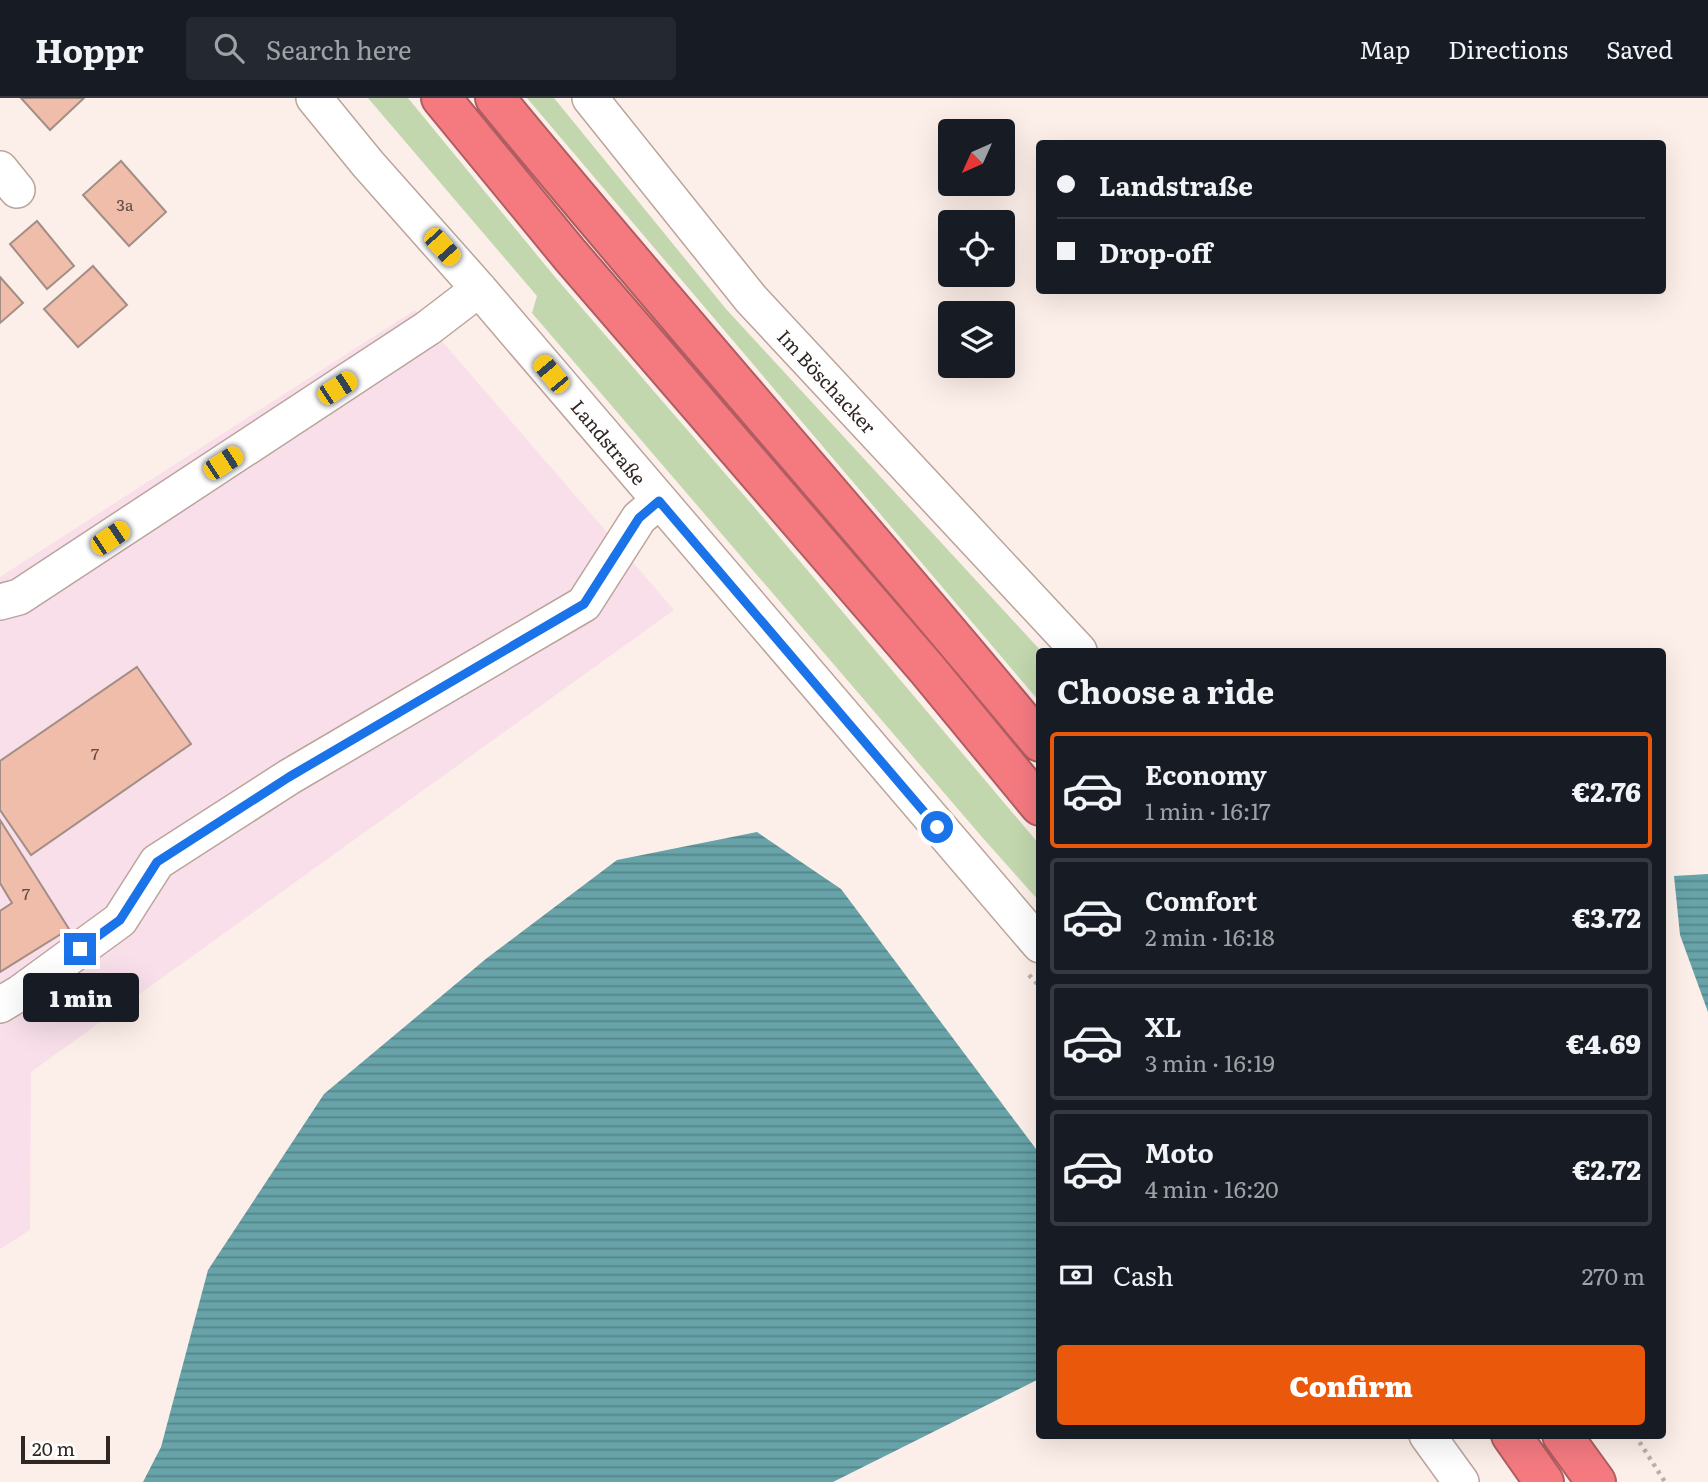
<!DOCTYPE html>
<meta charset="utf-8">
<style>
:root{--surface:#171b24;--page:#242831;--text:#f1f3f6;--muted:#9ea1a6;--line:#363941;--accent:#ea580c}
body{margin:0;font-family:Literata,serif;background:var(--page);color:var(--text);height:100vh;display:flex;flex-direction:column;font-size:26px;white-space:nowrap}
*{box-sizing:border-box;margin:0}
p{font-size:23px;color:var(--muted)}
.icon{flex:none;width:38px;height:38px;fill:none;stroke:currentColor;stroke-width:2;stroke-linecap:round;stroke-linejoin:round}
.map{position:relative;flex:1;overflow:hidden}
.details{position:absolute;left:1036px;top:550px;width:630px;height:791px;display:flex;flex-direction:column;background:var(--surface);border-radius:7px;box-shadow:0 7px 28px #0002}
.details>*{flex:none}
.hud{position:absolute;left:1036px;top:42px;width:630px;height:154px;border-radius:7px;box-shadow:0 7px 28px #0002;display:grid;align-content:center;height:154px;padding:0 21px;background:var(--surface)}
.needle{width:46px;rotate:225deg}
.controls{position:absolute;left:938px;top:21px;display:grid;gap:14px}
.controls a{display:grid;place-items:center;width:77px;height:77px;border-radius:7px;background:var(--surface);box-shadow:0 7px 28px #0002;font-size:35px}
.scale{position:absolute;left:21px;bottom:18px;width:89px;box-sizing:border-box;padding-left:7px;border:4px solid #302724;border-top:0;font-size:19px;line-height:24px;white-space:nowrap;color:#302724;-webkit-text-stroke:5px #fefefe;paint-order:stroke}
.end{position:absolute;width:32px;height:32px;margin:-16px;border:9px solid #1a73e8;background:#fff;box-shadow:0 0 0 4px #fff}
.from{border-radius:50%}
.bubble{position:absolute;height:49px;border-radius:7px;background:var(--surface);box-shadow:0 7px 28px #0002;font-size:23px;font-weight:800;line-height:49px;text-align:center}
.car{position:absolute;width:21px;height:42px;margin:-21px -10px;border-radius:9px;box-shadow:0 0 5px 2px #0007;background:linear-gradient(#f5c518 24%,#345 0 40%,#f5c518 0 76%,#345 0 86%,#f5c518 0)}
.hud b{display:flex;align-items:center;gap:24px;height:66px;font-size:26px}
.hud b+b{border-top:2px solid var(--line)}
.hud i{width:18px;height:18px;background:var(--text)}
ul{padding:0;list-style:none}
li{display:flex;align-items:center;gap:21px;height:116px;margin:0 14px 10px;padding:0 7px;border:4px solid var(--line);border-radius:7px}
li div{flex:1}
li b{display:block;font-size:26px}
li em{font-style:normal;font-weight:800}
li.selected{border-color:var(--accent)}
li>.icon{width:63px;height:63px;stroke-width:1.5}
h2{padding:0 21px;font-size:32px;line-height:84px}
.pay{display:flex;align-items:center;gap:18px;height:77px;padding:0 21px;font-size:26px}
.pay p{margin-inline-start:auto}
.button{display:flex;gap:14px;margin-top:auto;padding:14px 21px}
.button a{flex:1;height:80px;border-radius:7px;background:var(--accent);color:#fff;font-size:28px;font-weight:800;line-height:80px;text-align:center}
header{display:flex;align-items:center;gap:42px;box-sizing:border-box;height:98px;padding:0 35px;background:var(--surface);border-bottom:2px solid var(--line)}
header strong{font-size:33px}
nav{display:flex;gap:38px;margin-inline-start:auto;font-size:24px}
.search{width:490px;height:63px;background:var(--page);display:flex;align-items:center;gap:18px;box-sizing:border-box;padding:0 24px;border-radius:7px;color:var(--muted);font-size:26px}
.map>svg:first-child{display:block}
.commercial{fill:#f8dfea}
.green{fill:#c2d7ae}
.water{fill:url(#water-rules)}
.building{fill:#efbdaa;stroke:#a38e86;stroke-width:2}
.lines{fill:none;stroke-linecap:round;stroke-linejoin:round}
.minor-casing{stroke:#baa49b;stroke-width:38}
.highway-casing{stroke:#af5d60;stroke-width:42}
.path{stroke:#bcafaa;stroke-width:4.5;stroke-dasharray:3.5 5;stroke-linecap:butt}
.minor{stroke:#fff;stroke-width:35}
.highway{stroke:#f47a80;stroke-width:38}
.route{stroke:#1a73e8;stroke-width:9}
.labels{text-anchor:middle;dominant-baseline:central;stroke-width:5;stroke-linejoin:round;paint-order:stroke}
.number-label{font-size:16px;fill:#604c46}
.street-label{font-size:19px;fill:#302724;stroke:#fefefe}
</style>
<header>
<strong>Hoppr</strong>
<div class="search"><svg class="icon" aria-label="search" viewBox="0 0 24 24"><circle cx="10" cy="10" r="6"/><path d="M15 15l6 6"/></svg>Search here</div>
<nav><a>Map</a><a>Directions</a><a>Saved</a></nav>
</header>
<div class="map">
<svg width="1708" height="1384" viewBox="0 0 1708 1384">
<defs>
<pattern id="water-rules" width="6" height="5" patternUnits="userSpaceOnUse" patternTransform="scale(1.75)"><rect width="6" height="5" fill="#67a3a8"/><path d="M0 2.5h6" fill="none" stroke="#558589"/></pattern>
</defs>
<rect width="100%" height="100%" fill="#fceee8"/>
<!-- commercial -->
<path class="commercial" d="M 415,212 L 674,512 L 31,974 L 30,1132 L 0,1151 L 0,479 Z"/>
<!-- green -->
<path class="green" d="M 368,0 L 408,0 L 555,179 L 754,409 L 1039,746 L 1039,803 L 982,739 L 532,215 L 537,198 Z
M 527,0 L 554,0 L 726,211 L 1041,553 L 1040,553 L 1039,603 Z"/>
<!-- water -->
<path class="water" d="M 757,734 L 841,791 L 1039,1055 L 1039,1281 L 833,1384 L 143,1384 L 161,1349 L 208,1172 L 324,996 L 487,860 L 617,762 Z
M 1708,776 L 1708,914 L 1680,837 L 1674,778 Z"/>
<!-- building -->
<path class="building" d="M 21,0 L 84,0 L 50,32 Z
M 121,63 L 166,114 L 129,148 L 83,97 Z
M 37,123 L 74,168 L 47,191 L 10,146 Z
M 93,168 L 127,207 L 78,249 L 44,211 Z
M 0,179 L 23,205 L 0,225 Z
M 137,569 L 191,646 L 31,757 L 0,712 L 0,663 Z
M 0,722 L 69,831 L 0,874 L 0,813 L 12,805 L 0,785 Z
M 0,722 L 69,831 L 0,874 L 0,813 L 12,805 L 0,785 Z"/>
<g class="lines">
<!-- minor casing -->
<g class="minor-casing">
<path id="minor" d="M 314,0 L 368,66 L 479,191 L 1040,847
M 590,0 L 751,201 L 1079,553
M 0,71 L 17,92
M 0,504 L 19,499 L 428,230 L 479,191
M 0,907 L 20,895 L 120,822 L 157,764 L 289,679 L 584,506 L 639,420 L 659,403
M 1427,1337 L 1461,1384"/>
</g>
<!-- highway casing -->
<g class="highway-casing">
<path id="highway" d="M 441,0 L 570,157 L 927,571 L 1040,708
M 495,0 C 673,217 861,427 1040,644
M 1511,1337 L 1544,1384
M 1562,1337 L 1596,1384"/>
</g>
<!-- path -->
<path class="path" d="M 1029,877 L 1040,889
M 1635,1337 L 1665,1384"/>
<!-- minor -->
<use href="#minor" class="minor"/>
<!-- highway -->
<use href="#highway" class="highway"/>
</g>
<g class="lines">
<!-- route -->
<path class="route" d="M 80,851 L 120,822 L 157,764 L 289,679 L 584,506 L 639,420 L 659,403 L 937,729"/>
</g>
<g class="labels">
<!-- number labels -->
<g class="number-label">
<text x="125" y="106">3a</text>
<text x="95" y="655">7</text>
<text x="26" y="795">7</text>
</g>
<!-- street labels -->
<g class="street-label">
<text transform="translate(827 283) rotate(47)">Im Böschacker</text>
<text transform="translate(609 344) rotate(50)">Landstraße</text>
</g>
</g>
</svg>
<div class="controls">
<a><svg class="needle" viewBox="-14 -14 28 28"><path d="M0-13l5 13h-10z" fill="#e53935"/><path d="M0 13l5-13h-10z" fill="#9ea1a6"/></svg></a>
<a><svg class="icon" aria-label="locate" viewBox="0 0 24 24"><circle cx="12" cy="12" r="6"/><path d="M12 2v4M12 18v4M2 12h4M18 12h4"/></svg></a>
<a><svg class="icon" aria-label="layers" viewBox="0 0 24 24"><path d="M12 4l9 5-9 5-9-5zM3 14l9 5 9-5"/></svg></a>
</div>
<div class="scale">20 m</div>
<i class="end from" style="left:937px;top:729px"></i>
<i class="end" style="left:80px;top:851px"></i>
<div class="bubble" style="left:23px;top:875px;width:116px">1 min</div>
<i class="car" style="left:442px;top:149px;rotate:138deg"></i>
<i class="car" style="left:551px;top:276px;rotate:320deg"></i>
<i class="car" style="left:337px;top:290px;rotate:57deg"></i>
<i class="car" style="left:223px;top:365px;rotate:57deg"></i>
<i class="car" style="left:110px;top:440px;rotate:56deg"></i>
<div class="hud">
<b><i class="from"></i>Landstraße</b>
<b><i></i>Drop-off</b>
</div>
<section class="details">
<h2>Choose a ride</h2>
<ul>
<li class="selected"><svg class="icon" aria-label="car" viewBox="0 0 24 24"><path d="M5 17H2v-5l4-1 3-4h7l3 4 3 1v5h-3M9 17h6M6 11h13"/><circle cx="7" cy="17" r="2"/><circle cx="17" cy="17" r="2"/></svg><div><b>Economy</b><p>1 min · 16:17</p></div><em>€2.76</em></li>
<li><svg class="icon" aria-label="car" viewBox="0 0 24 24"><path d="M5 17H2v-5l4-1 3-4h7l3 4 3 1v5h-3M9 17h6M6 11h13"/><circle cx="7" cy="17" r="2"/><circle cx="17" cy="17" r="2"/></svg><div><b>Comfort</b><p>2 min · 16:18</p></div><em>€3.72</em></li>
<li><svg class="icon" aria-label="car" viewBox="0 0 24 24"><path d="M5 17H2v-5l4-1 3-4h7l3 4 3 1v5h-3M9 17h6M6 11h13"/><circle cx="7" cy="17" r="2"/><circle cx="17" cy="17" r="2"/></svg><div><b>XL</b><p>3 min · 16:19</p></div><em>€4.69</em></li>
<li><svg class="icon" aria-label="car" viewBox="0 0 24 24"><path d="M5 17H2v-5l4-1 3-4h7l3 4 3 1v5h-3M9 17h6M6 11h13"/><circle cx="7" cy="17" r="2"/><circle cx="17" cy="17" r="2"/></svg><div><b>Moto</b><p>4 min · 16:20</p></div><em>€2.72</em></li>
</ul>
<div class="pay"><svg class="icon" aria-label="cash" viewBox="0 0 24 24"><path d="M3 7h18v10H3z"/><circle cx="12" cy="12" r="2"/></svg>Cash<p>270 m</p></div>
<div class="button"><a>Confirm</a></div>
</section>
</div>
